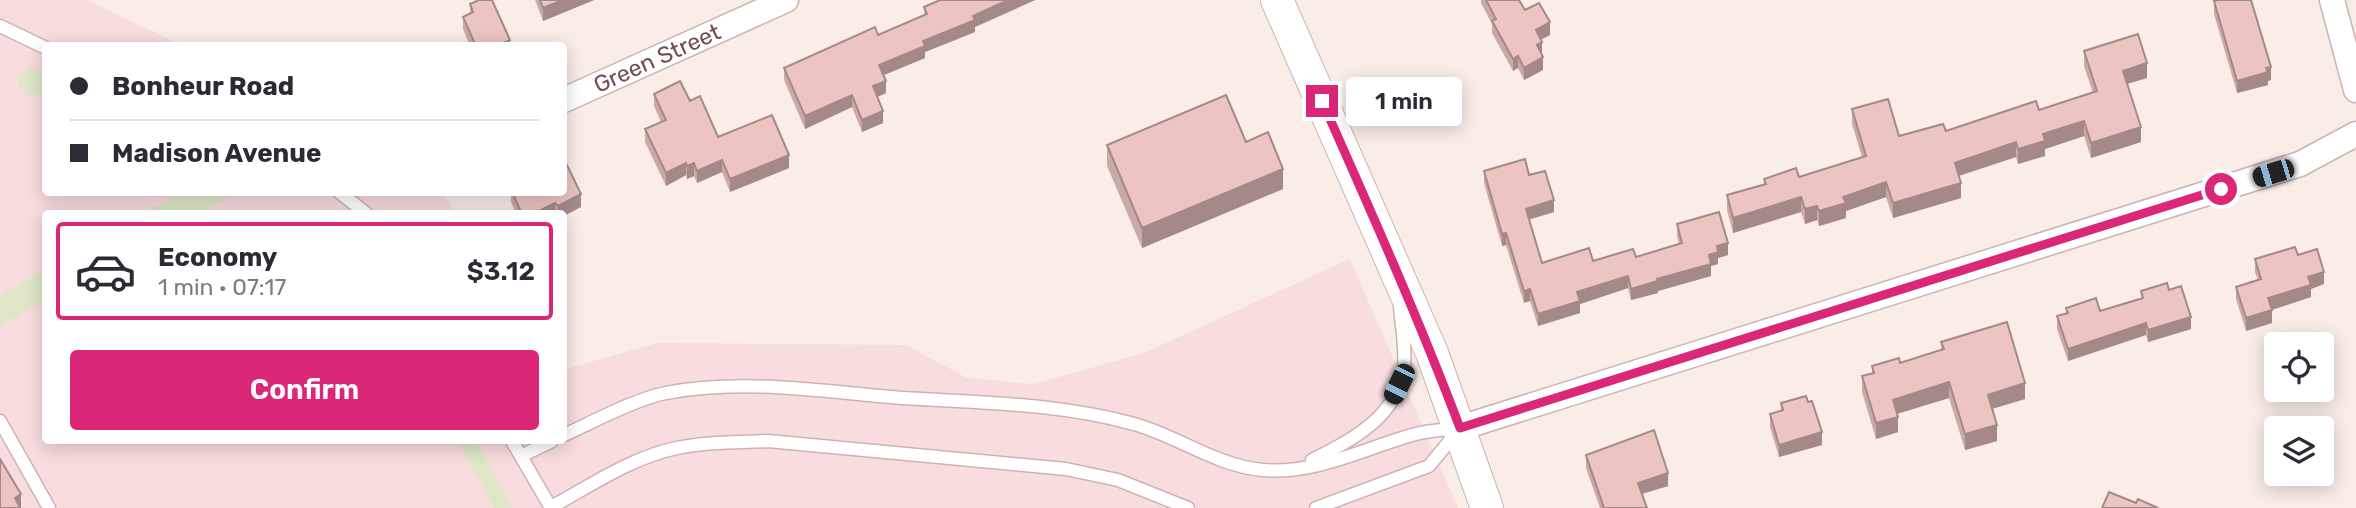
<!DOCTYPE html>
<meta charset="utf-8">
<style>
:root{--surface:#fff;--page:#f2f2f3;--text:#2b2b33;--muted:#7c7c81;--line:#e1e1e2;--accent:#db2777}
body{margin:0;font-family:Rubik,sans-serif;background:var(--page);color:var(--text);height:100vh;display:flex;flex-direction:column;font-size:26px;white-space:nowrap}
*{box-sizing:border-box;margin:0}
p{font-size:23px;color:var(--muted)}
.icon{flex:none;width:38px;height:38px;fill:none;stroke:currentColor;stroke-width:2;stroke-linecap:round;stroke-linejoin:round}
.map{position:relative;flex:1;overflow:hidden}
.drawer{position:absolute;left:42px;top:210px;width:525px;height:234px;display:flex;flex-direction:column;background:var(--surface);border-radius:7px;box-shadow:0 4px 18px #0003}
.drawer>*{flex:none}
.hud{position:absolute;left:42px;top:42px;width:525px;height:154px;border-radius:7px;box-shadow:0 4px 18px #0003;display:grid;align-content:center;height:154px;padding:0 28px;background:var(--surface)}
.fabs{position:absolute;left:2264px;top:332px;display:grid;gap:14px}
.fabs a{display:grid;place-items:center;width:70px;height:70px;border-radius:7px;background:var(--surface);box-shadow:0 4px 18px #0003;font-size:35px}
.end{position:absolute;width:32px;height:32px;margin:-16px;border:9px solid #db2777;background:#fff;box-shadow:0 0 0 4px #fff}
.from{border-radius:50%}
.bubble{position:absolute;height:49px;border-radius:7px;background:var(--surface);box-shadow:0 4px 18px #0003;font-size:23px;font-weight:600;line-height:49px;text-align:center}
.car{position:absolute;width:21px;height:42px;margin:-21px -10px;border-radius:9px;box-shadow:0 0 5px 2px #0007;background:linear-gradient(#222 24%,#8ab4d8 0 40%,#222 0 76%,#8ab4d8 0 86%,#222 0)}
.hud b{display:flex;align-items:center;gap:24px;height:66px;font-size:26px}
.hud b+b{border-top:2px solid var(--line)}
.hud i{width:18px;height:18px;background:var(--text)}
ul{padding:12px 0 0;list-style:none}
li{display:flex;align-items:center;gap:21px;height:98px;margin:0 14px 10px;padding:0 14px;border:4px solid transparent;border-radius:7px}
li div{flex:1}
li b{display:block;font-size:26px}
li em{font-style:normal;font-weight:600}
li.current{border-color:var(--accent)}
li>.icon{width:63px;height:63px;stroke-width:1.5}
.button{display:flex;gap:14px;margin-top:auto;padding:14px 28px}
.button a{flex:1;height:80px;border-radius:7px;background:var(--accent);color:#fff;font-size:28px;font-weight:600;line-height:80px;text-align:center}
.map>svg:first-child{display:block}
.commercial{fill:#f9dcdd}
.grass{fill:#dee6c7}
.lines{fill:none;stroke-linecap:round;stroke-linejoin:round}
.service-casing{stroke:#ccb4b1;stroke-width:15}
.minor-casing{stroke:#ccb4b1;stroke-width:27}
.tertiary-casing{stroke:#ccb4b1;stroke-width:34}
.service{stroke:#fff;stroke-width:12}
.minor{stroke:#fff;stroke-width:24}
.tertiary{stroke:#fff;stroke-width:32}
.wall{fill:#cba9a7}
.shaded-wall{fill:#a58988}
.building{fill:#ecc4c2;stroke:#a58988;stroke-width:2}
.route{stroke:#db2777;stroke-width:9}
.labels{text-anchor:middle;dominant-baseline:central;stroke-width:7;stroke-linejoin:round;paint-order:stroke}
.street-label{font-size:23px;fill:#704f4e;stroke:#fdf1ed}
</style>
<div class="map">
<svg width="2356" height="508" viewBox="0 0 2356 508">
<rect width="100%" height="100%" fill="#faece7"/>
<!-- commercial -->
<path class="commercial" d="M 0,0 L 87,0 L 181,45 L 46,46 L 46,192 L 442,193 L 457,213 L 46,214 L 46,441 L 564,441 L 564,366 L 566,369 L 658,343 L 906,345 L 967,378 L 1034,384 L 1144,353 L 1350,259 L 1458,508 L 0,508 Z"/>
<!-- grass -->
<path class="grass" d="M 30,67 L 45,75 L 45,104 L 39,93 L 28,97 L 18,84 L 19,75 Z
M 181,193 L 181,192 L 236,193 L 199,213 L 144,213 Z
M 45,270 L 45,300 L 0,326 L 0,295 Z
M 457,441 L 476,441 L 513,508 L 495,508 Z"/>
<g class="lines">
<!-- service casing -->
<g class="service-casing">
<path id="service" d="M 0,26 L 46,48
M 339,192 L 367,214
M 0,421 L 49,508
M 564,435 C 593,422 635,399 666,393 C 743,378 825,392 903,398 C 980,403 1059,403 1134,424 C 1178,436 1216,466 1263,470 C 1315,475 1367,447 1416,434 C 1430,430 1445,430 1458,428
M 512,441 L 551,508
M 521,456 L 552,441
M 1312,460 C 1352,440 1399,416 1404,366 C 1406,347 1401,324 1400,305
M 551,507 C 590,486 632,457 677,448 C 707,442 738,442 768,441 L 1066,469 L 1118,480 L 1188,508
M 1316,508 L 1429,466 L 1457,432"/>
</g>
<!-- minor casing -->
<g class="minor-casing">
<g id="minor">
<path d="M 2332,0 L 2356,90"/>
<path id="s1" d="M 564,100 L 786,0"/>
<path d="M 1460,428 L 2300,164 L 2356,134"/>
</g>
</g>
<!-- tertiary casing -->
<g class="tertiary-casing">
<path id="tertiary" d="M 1277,0 L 1432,353 L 1487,508"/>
</g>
<!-- service -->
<use href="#service" class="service"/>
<!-- minor -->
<use href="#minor" class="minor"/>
<!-- tertiary -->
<use href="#tertiary" class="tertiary"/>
</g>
<!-- wall -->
<path class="wall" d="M 535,0 L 594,0 L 543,21 Z
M 940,0 L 1035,0 L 975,27 L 975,32 L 925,52 L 925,58 L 884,75 L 886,93 L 877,97 L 883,123 L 862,132 L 852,107 L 805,129 L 784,80 L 784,68 L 878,35 L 924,15 L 924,7 Z
M 1481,0 L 1519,0 L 1525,10 L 1550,35 L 1541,40 L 1543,70 L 1524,80 L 1518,68 L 1513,71 L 1492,33 L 1492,24 L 1481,3 Z
M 2214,1 L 2271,80 L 2268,81 L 2268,85 L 2237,93 L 2214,14 Z
M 470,4 L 510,46 L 470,46 L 463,29 L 463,17 L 470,14 Z
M 2084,51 L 2147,78 L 2127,84 L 2141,142 L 2091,158 L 2084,136 L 2045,149 L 2045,156 L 2018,164 L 2016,157 L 1959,176 L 1961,198 L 1893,218 L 1886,197 L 1846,211 L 1846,218 L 1819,226 L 1817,220 L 1805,224 L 1801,212 L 1733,233 L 1727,210 L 1727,195 L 1764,185 L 1764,179 L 1799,177 L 1862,157 L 1852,124 L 1852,109 L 1899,136 L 1946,131 L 2039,110 L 2093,93 L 2084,66 Z
M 654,94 L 690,101 L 718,137 L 789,168 L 730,192 L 722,172 L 697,183 L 694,176 L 687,179 L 686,175 L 666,186 L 645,142 L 645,129 L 661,122 L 654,106 Z
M 1246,142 L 1283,189 L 1142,248 L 1107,166 L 1107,145 Z
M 1484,171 L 1529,175 L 1554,212 L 1529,220 L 1542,263 L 1636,257 L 1679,244 L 1677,236 L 1677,224 L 1728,255 L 1718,258 L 1718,264 L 1711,266 L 1711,276 L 1658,291 L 1658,293 L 1631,300 L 1628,288 L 1580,304 L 1580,313 L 1538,326 L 1530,301 L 1524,303 L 1506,245 L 1502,246 L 1484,183 Z
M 511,192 L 564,192 L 581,207 L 564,214 L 516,214 L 511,202 Z
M 2298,255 L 2324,284 L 2311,289 L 2311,297 L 2272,310 L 2272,323 L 2246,331 L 2236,299 L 2236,287 L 2258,280 L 2255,272 L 2255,259 Z
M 2169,290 L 2191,329 L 2148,342 L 2146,335 L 2068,361 L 2057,329 L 2057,316 L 2066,313 L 2066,308 L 2100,311 L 2141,298 L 2141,291 Z
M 1941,342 L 2025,399 L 1992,409 L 1997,441 L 1965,450 L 1949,398 L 1897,414 L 1898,432 L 1876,439 L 1862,392 L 1862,376 L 1872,373 L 1872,366 L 1900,363 L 1941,350 Z
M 1781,403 L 1822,445 L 1779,457 L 1770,427 L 1770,414 L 1781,411 Z
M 1586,455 L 1668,486 L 1642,494 L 1647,508 L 1600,508 L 1586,468 Z"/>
<!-- shaded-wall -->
<path class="shaded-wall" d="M 563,0 L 594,0 L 543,21 L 543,8 Z
M 1008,0 L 1035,0 L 975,27 L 975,32 L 925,52 L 925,58 L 879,77 L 879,65 L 973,16 Z
M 1550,22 L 1550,35 L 1536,42 L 1536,30 Z
M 510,40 L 510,46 L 497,46 Z
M 1542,42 L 1542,55 L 1537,45 Z
M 1518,56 L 1518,68 L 1513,71 L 1513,59 Z
M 1543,57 L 1543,70 L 1524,80 L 1524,68 Z
M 2147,63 L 2147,78 L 2123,85 L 2123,71 Z
M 2271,67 L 2271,80 L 2268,81 L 2268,85 L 2237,93 L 2237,81 Z
M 886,81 L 886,93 L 873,99 L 873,86 Z
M 852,95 L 852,107 L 805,129 L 805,116 Z
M 883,111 L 883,123 L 862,132 L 862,120 Z
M 2084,121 L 2084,136 L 2045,149 L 2045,156 L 2018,164 L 2018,149 L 2043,134 Z
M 2141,127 L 2141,142 L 2091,158 L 2091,143 Z
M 2016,142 L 2016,157 L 1955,177 L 1955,163 Z
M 789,155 L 789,168 L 730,192 L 730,179 Z
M 722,160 L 722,172 L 697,183 L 697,171 Z
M 686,163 L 686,175 L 666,186 L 666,173 Z
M 694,163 L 694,176 L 687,179 L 687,166 Z
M 1283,169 L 1283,189 L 1142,248 L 1142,228 Z
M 1886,182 L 1886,197 L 1846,211 L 1846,218 L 1819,226 L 1819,211 L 1843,197 Z
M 1961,183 L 1961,198 L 1893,218 L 1893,203 Z
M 581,194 L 581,207 L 564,216 L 564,214 L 558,214 L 558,206 Z
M 1801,197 L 1801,212 L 1733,233 L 1733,218 Z
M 1554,200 L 1554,212 L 1526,220 L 1526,209 Z
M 555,203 L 555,214 L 533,214 Z
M 1817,206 L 1817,220 L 1805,224 L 1805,209 Z
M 1506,233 L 1506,245 L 1502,246 L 1502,234 Z
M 1728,243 L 1728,255 L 1718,258 L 1718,264 L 1711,266 L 1711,276 L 1658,291 L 1658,293 L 1631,300 L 1631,289 L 1657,279 L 1709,255 L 1717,246 Z
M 2324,272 L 2324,284 L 2311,289 L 2311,297 L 2268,311 L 2268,298 L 2308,277 Z
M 1628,276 L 1628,288 L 1580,304 L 1580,313 L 1538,326 L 1538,314 L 1577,292 Z
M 1530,289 L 1530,301 L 1524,303 L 1524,291 Z
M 2272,310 L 2272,323 L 2246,331 L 2246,318 Z
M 2191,317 L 2191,329 L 2148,342 L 2148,330 Z
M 2146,323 L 2146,335 L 2068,361 L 2068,349 Z
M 1949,382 L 1949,398 L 1893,415 L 1893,400 Z
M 2025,383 L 2025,399 L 1988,410 L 1988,395 Z
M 1898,417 L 1898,432 L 1876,439 L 1876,423 Z
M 1997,425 L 1997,441 L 1965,450 L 1965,434 Z
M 1822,432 L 1822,445 L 1779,457 L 1779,445 Z
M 1668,473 L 1668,486 L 1638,495 L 1638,483 Z
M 21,494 L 21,508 L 15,508 L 15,498 Z"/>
<!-- building -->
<path class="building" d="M 479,0 L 492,0 L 510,40 L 497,46 L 476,46 L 463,17 L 473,12 L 470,4 Z
M 540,0 L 563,0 L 543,8 Z
M 940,0 L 1008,0 L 973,16 L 975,20 L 923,41 L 925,46 L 879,65 L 886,81 L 873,86 L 883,111 L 862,120 L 852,95 L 805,116 L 784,68 L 875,27 L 878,35 L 927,14 L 924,7 Z
M 1486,0 L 1519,0 L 1525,10 L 1539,3 L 1550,22 L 1536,30 L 1542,42 L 1537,45 L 1543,57 L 1524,68 L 1518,56 L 1513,59 L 1492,21 L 1496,19 Z
M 2218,0 L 2251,0 L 2271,67 L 2266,68 L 2268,72 L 2237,81 L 2214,1 Z
M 2138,34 L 2147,63 L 2123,71 L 2141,127 L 2091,143 L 2084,121 L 2043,134 L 2045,141 L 2018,149 L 2016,142 L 1955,163 L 1961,183 L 1893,203 L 1886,182 L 1843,197 L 1846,203 L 1819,211 L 1817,206 L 1805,209 L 1801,197 L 1733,218 L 1727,195 L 1766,184 L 1764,179 L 1796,168 L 1799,177 L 1866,156 L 1852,109 L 1888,99 L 1899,136 L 1943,124 L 1946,131 L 2036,101 L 2039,110 L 2097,91 L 2084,51 Z
M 680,81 L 690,101 L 700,96 L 718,137 L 772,115 L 789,155 L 730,179 L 722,160 L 697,171 L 694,163 L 687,166 L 686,163 L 666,173 L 645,129 L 666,120 L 654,94 Z
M 1226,95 L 1246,142 L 1268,132 L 1283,169 L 1142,228 L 1107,145 Z
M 1525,159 L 1529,175 L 1545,171 L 1554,200 L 1526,209 L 1542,263 L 1589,248 L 1593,261 L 1633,249 L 1636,257 L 1682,243 L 1677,224 L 1719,212 L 1728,243 L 1717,246 L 1718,252 L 1709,255 L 1711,264 L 1657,279 L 1658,281 L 1631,289 L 1628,276 L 1577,292 L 1580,301 L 1538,314 L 1530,289 L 1524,291 L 1506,233 L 1502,234 L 1484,171 Z
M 564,161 L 565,161 L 581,194 L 558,206 L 555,203 L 533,214 L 522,214 L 512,192 L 564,192 Z
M 2295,247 L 2298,255 L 2317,249 L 2324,272 L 2308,277 L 2311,285 L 2268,298 L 2272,310 L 2246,318 L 2236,287 L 2261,279 L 2255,259 Z
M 2167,283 L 2169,290 L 2181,286 L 2191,317 L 2148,330 L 2146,323 L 2068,349 L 2057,316 L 2068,313 L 2066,308 L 2096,298 L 2100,311 L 2143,298 L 2141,291 Z
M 2007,322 L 2025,383 L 1988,395 L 1997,425 L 1965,434 L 1949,382 L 1893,400 L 1898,417 L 1876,423 L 1862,376 L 1874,373 L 1872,366 L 1899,358 L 1900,363 L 1944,349 L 1941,342 Z
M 1806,396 L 1808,402 L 1812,401 L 1822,432 L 1779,445 L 1770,414 L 1783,410 L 1781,403 Z
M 1654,430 L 1668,473 L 1638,483 L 1647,508 L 1604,508 L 1586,455 Z
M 0,459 L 21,494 L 15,498 L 20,508 L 0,508 Z
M 2109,492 L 2136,503 L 2138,499 L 2158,508 L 2102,508 Z"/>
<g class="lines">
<!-- route -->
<path class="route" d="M 1322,101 C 1370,209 1418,317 1460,428 L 2221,189"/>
</g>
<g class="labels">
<!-- street labels -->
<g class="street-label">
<text stroke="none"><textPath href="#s1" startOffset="102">Green Street</textPath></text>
</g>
</g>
</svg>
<div class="fabs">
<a><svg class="icon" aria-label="locate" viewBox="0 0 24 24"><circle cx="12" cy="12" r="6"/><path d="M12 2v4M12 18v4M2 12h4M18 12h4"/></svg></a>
<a><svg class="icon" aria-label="layers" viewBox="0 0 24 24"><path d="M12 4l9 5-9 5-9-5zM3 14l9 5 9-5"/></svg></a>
</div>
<i class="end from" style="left:2221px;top:189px"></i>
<i class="end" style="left:1322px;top:101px"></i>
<div class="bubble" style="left:1346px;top:77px;width:116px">1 min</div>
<i class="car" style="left:2273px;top:173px;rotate:253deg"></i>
<i class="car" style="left:1399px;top:384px;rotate:206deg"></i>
<div class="hud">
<b><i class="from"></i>Bonheur Road</b>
<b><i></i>Madison Avenue</b>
</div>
<section class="drawer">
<ul>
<li class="current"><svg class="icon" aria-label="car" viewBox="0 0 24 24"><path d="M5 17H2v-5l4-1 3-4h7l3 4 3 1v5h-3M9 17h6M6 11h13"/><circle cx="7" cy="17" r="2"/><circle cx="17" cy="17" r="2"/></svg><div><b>Economy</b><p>1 min · 07:17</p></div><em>$3.12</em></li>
</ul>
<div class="button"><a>Confirm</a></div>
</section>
</div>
